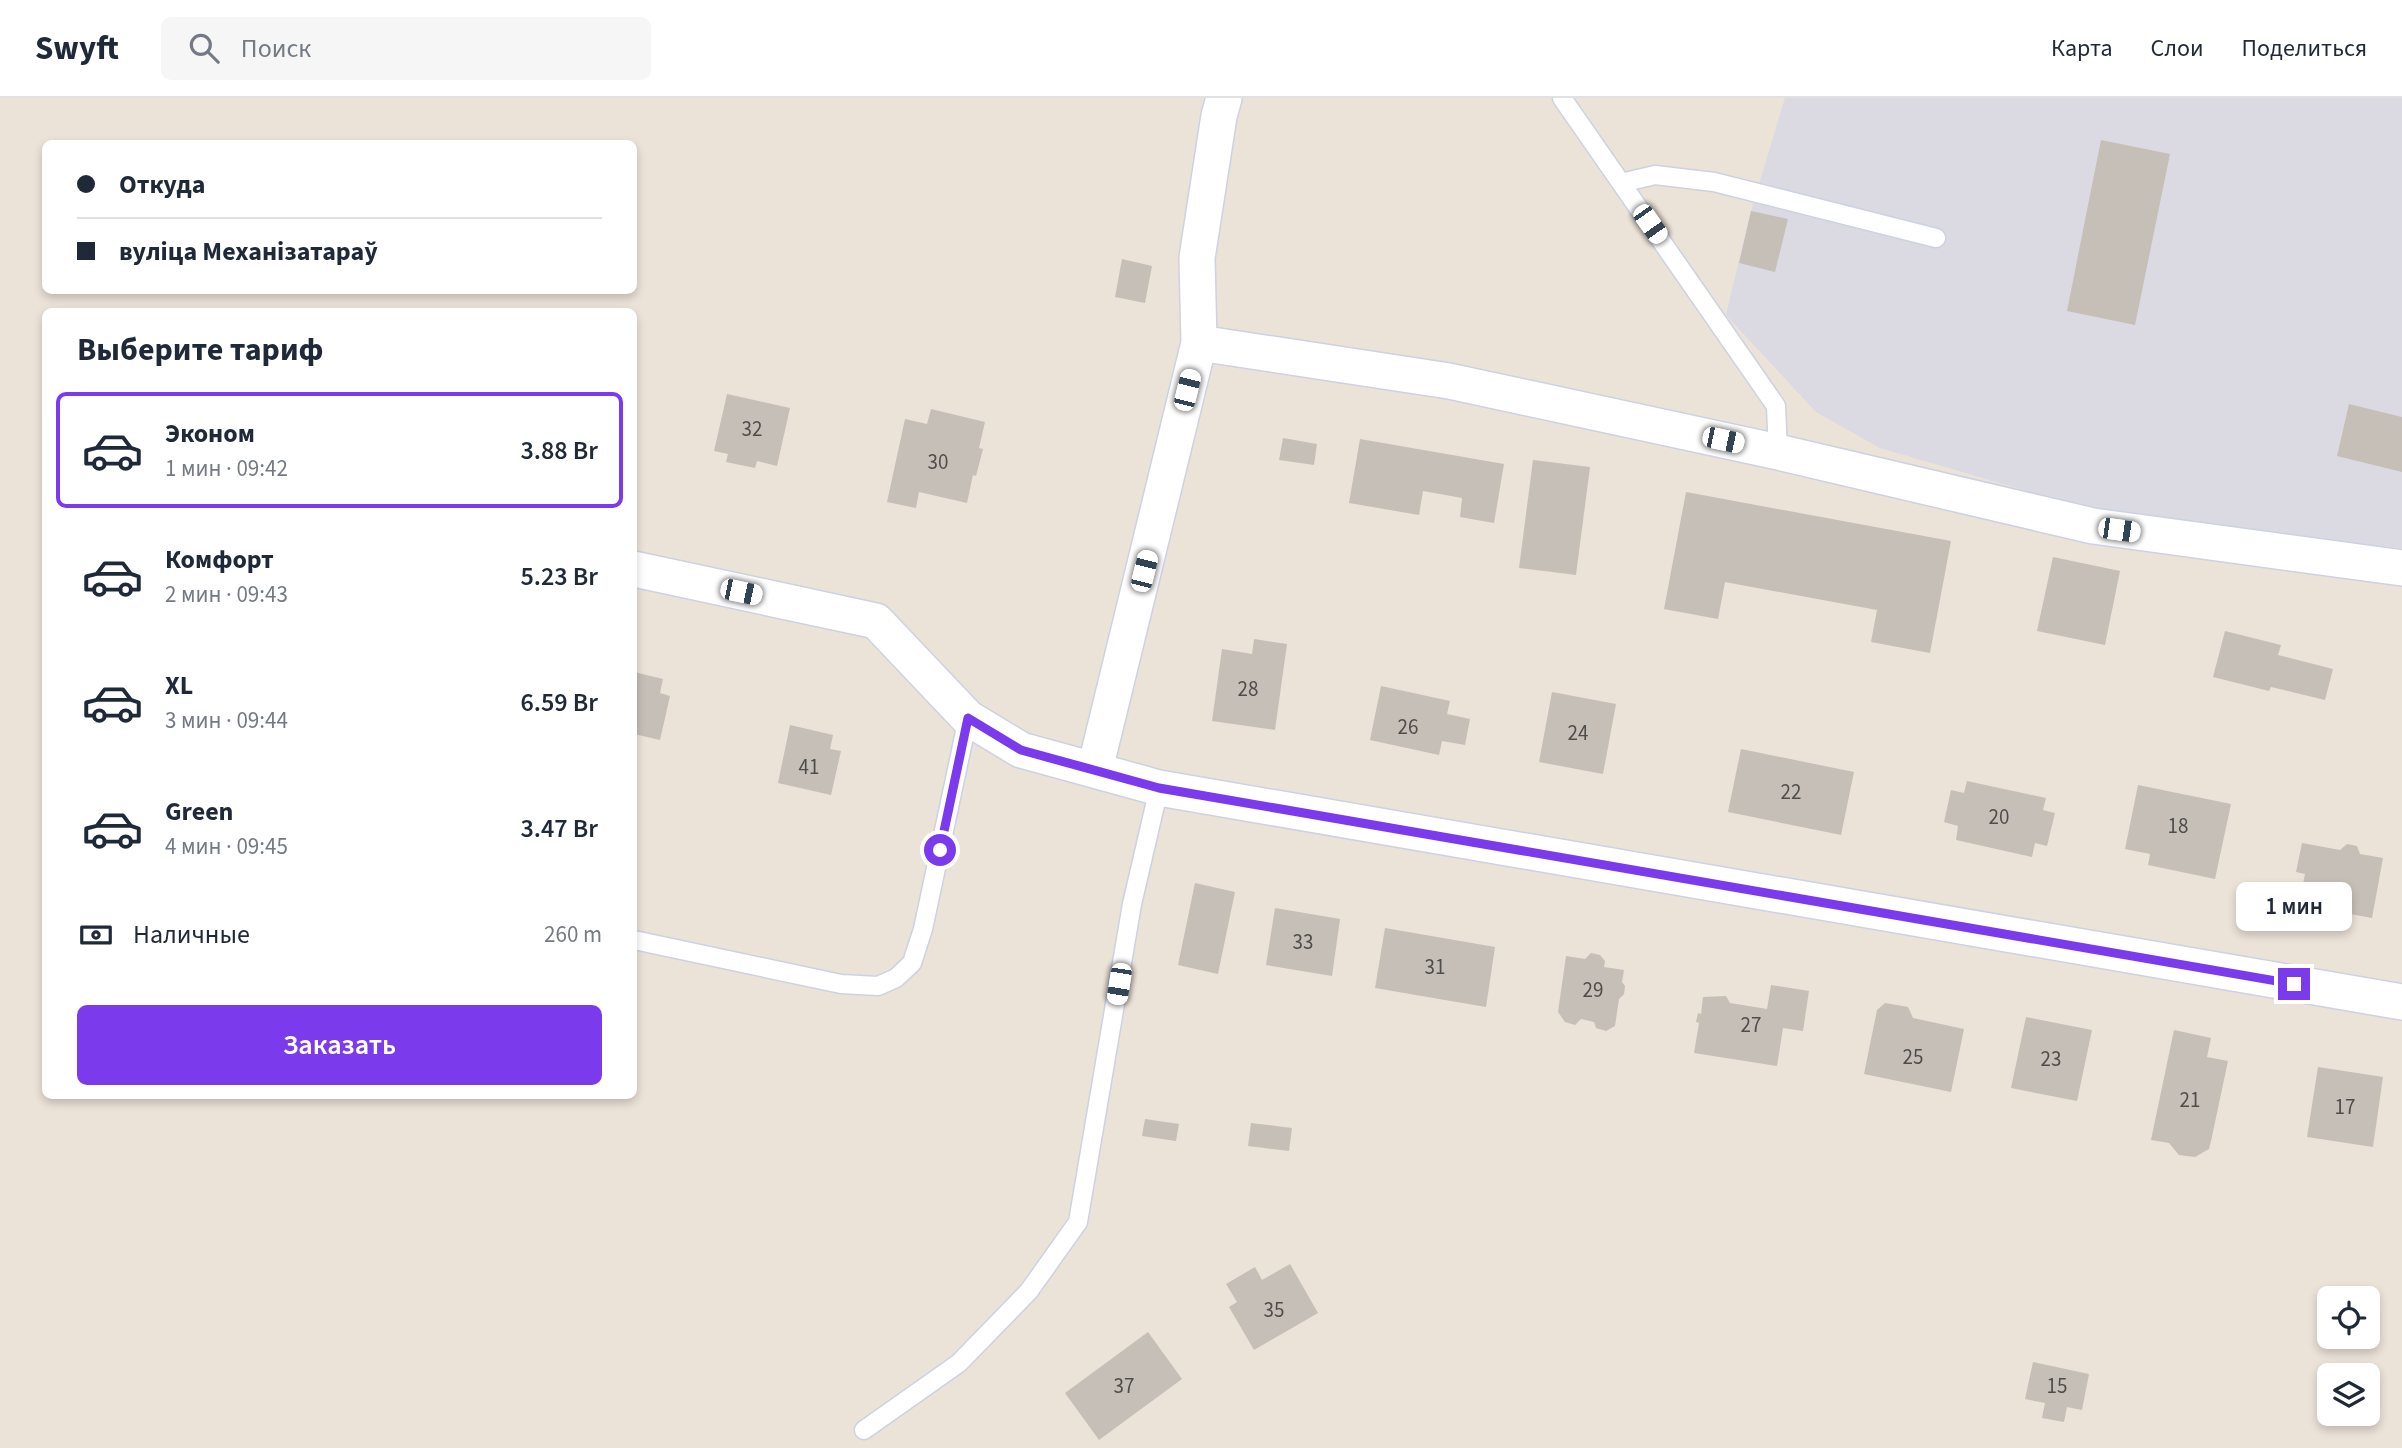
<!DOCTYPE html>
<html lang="ru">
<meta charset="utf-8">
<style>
:root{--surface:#fff;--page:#f6f6f7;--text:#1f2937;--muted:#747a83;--line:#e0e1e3;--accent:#7c3aed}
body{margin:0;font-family:"Source Sans 3",sans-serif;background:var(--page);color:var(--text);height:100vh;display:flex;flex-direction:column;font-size:26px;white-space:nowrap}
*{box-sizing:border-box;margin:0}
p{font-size:23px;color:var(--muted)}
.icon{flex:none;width:38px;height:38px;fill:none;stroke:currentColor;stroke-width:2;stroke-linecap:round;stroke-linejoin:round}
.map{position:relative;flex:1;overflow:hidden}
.panel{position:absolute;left:42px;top:210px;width:595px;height:791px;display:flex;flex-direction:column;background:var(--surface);border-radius:10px;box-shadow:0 4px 10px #0003}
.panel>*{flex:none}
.hud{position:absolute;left:42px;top:42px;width:595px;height:154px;border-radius:10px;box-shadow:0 4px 10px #0003;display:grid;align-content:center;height:154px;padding:0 35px;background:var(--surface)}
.buttons{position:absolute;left:2317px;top:1188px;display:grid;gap:14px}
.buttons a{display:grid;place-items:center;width:63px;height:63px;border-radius:10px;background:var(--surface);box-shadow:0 4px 10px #0003;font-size:35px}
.end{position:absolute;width:32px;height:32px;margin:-16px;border:9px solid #7c3aed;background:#fff;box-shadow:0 0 0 4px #fff}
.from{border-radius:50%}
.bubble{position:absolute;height:49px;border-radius:10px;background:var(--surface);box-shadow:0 4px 10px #0003;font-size:23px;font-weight:600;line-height:49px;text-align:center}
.car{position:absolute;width:21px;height:42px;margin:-21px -10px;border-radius:9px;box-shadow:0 0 5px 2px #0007;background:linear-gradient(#fff 24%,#345 0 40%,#fff 0 76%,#345 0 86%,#fff 0)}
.hud b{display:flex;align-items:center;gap:24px;height:66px;font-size:26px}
.hud b+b{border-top:2px solid var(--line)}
.hud i{width:18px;height:18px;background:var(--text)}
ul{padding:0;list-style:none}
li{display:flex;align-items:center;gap:21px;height:116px;margin:0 14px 10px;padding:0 21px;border:4px solid transparent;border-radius:10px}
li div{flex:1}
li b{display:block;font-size:26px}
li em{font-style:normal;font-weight:600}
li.current{border-color:var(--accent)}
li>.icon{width:63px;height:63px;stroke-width:1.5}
h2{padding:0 35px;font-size:32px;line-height:84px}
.pay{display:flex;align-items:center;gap:18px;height:77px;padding:0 35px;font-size:26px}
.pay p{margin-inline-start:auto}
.cta{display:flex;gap:14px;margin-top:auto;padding:14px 35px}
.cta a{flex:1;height:80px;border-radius:10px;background:var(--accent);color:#fff;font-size:28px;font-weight:600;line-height:80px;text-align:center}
header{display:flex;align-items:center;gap:42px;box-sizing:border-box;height:98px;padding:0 35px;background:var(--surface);border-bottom:2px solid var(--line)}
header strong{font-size:33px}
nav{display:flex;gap:38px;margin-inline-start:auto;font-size:24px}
.search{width:490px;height:63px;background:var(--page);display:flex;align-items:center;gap:18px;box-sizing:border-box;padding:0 24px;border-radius:10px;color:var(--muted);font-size:26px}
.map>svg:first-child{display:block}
.industrial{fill:#dbd9e2}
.building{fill:#c6bfb8}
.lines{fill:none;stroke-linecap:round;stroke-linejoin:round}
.service-casing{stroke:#cdd2e2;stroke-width:21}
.minor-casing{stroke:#cdd2e2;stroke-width:38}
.service{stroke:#fff;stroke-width:18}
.minor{stroke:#fff;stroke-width:35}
.route{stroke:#7c3aed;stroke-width:9}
.labels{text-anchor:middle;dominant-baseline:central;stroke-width:6;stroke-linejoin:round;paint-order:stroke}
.number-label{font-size:21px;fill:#4f4d4b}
</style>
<header>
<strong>Swyft</strong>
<div class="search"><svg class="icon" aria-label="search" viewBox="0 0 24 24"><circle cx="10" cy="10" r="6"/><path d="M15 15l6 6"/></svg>Поиск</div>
<nav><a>Карта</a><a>Слои</a><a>Поделиться</a></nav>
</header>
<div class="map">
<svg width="2402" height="1350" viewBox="0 0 2402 1350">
<rect width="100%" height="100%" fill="#ebe2d8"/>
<!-- industrial -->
<path class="industrial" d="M 1785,0 L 2402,0 L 2402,450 L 2269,437 L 2085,410 L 1880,350 L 1816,314 L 1726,217 L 1751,113 Z"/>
<!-- building -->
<path class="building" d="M 2101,42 L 2170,56 L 2135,227 L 2067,213 Z
M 1751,113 L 1788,121 L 1775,174 L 1739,165 Z
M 1122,161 L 1152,168 L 1145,205 L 1115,199 Z
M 727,296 L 790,310 L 777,368 L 757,363 L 755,370 L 726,364 L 728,356 L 714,353 Z
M 2349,306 L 2402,319 L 2402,374 L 2337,358 Z
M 931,311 L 985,324 L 979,350 L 983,351 L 976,378 L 973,377 L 967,405 L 919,394 L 916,410 L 887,404 L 905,321 L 927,326 Z
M 1283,340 L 1317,346 L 1314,367 L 1279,362 Z
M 1360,341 L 1504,366 L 1494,425 L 1460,419 L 1462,400 L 1423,393 L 1419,417 L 1349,405 Z
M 1533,362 L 1590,369 L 1576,477 L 1519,470 Z
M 1686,394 L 1951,443 L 1930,555 L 1871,544 L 1877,512 L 1725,484 L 1718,521 L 1664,511 Z
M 2053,459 L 2120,473 L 2105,547 L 2037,533 Z
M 2225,533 L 2281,547 L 2278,557 L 2333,571 L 2325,602 L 2271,589 L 2269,593 L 2213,579 Z
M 1254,541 L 1287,546 L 1275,632 L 1212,623 L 1222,551 L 1252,556 Z
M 634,574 L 663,581 L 660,595 L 670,598 L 660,642 L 634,636 Z
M 1381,588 L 1450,603 L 1447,616 L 1470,621 L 1465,647 L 1442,643 L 1439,657 L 1370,642 Z
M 1552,594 L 1616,606 L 1603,676 L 1539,664 Z
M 790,627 L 833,637 L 830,651 L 841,653 L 831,697 L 778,685 Z
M 1741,651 L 1854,674 L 1841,737 L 1728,714 Z
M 1967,683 L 2046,700 L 2043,712 L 2055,715 L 2047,748 L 2035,745 L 2032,759 L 1956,742 L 1958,728 L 1944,724 L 1951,692 L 1964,695 Z
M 2138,687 L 2231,706 L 2215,781 L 2148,767 L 2150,756 L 2125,751 Z
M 2302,745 L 2340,752 L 2347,746 L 2357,748 L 2360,756 L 2383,760 L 2372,820 L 2312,809 L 2300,801 L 2305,776 L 2296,774 Z
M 1195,785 L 1235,794 L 1218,876 L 1178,867 Z
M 1275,810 L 1340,821 L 1332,878 L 1266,867 Z
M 1385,830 L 1495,849 L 1486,909 L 1375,890 Z
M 1591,855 L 1600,857 L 1605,863 L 1604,869 L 1624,872 L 1622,884 L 1625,888 L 1624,896 L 1619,901 L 1615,928 L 1606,933 L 1596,930 L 1594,924 L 1581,921 L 1575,927 L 1565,924 L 1558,914 L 1566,858 L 1585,861 Z
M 1771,887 L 1809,893 L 1803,933 L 1783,930 L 1777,968 L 1694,955 L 1699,925 L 1696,924 L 1698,915 L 1701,916 L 1703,899 L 1726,898 L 1730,905 L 1767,911 Z
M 1885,905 L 1908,909 L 1913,920 L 1964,931 L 1951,994 L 1864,976 L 1877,912 Z
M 2026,919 L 2092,932 L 2077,1003 L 2011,990 Z
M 2174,932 L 2211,940 L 2207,959 L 2228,963 L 2211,1043 L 2209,1051 L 2195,1059 L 2179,1057 L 2169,1045 L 2151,1042 Z
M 2318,969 L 2383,979 L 2373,1049 L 2307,1039 Z
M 1145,1021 L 1179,1026 L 1176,1043 L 1142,1038 Z
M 1251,1025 L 1292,1030 L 1289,1053 L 1248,1048 Z
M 1290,1166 L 1318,1215 L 1254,1252 L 1229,1209 L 1237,1204 L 1226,1186 L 1255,1169 L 1262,1182 Z
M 1148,1234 L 1182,1281 L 1099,1342 L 1065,1295 Z
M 2033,1264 L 2089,1276 L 2082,1312 L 2067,1309 L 2064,1324 L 2042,1320 L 2045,1305 L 2025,1301 Z"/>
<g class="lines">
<!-- service casing -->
<g class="service-casing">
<path id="service" d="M 1562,0 L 1776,308 L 1778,354
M 1621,85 L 1655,77 L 1714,84 L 1936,140
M 634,842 L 841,886 L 878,888 L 896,880 L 912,865 L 923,831 L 968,620
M 864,1332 L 959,1265 L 1029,1193 L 1078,1124 L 1132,806 L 1159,690"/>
</g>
<!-- minor casing -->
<g class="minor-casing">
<path id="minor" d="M 1199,245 L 1449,283 L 1778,354 L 2093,428 L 2402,470
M 634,471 L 876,523 L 968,620 L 1021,652 L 1159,690 L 2402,904
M 1095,671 L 1199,245 L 1197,160 L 1219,18 L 1224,0"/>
</g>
<!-- service -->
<use href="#service" class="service"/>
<!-- minor -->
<use href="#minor" class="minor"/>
</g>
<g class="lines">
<!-- route -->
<path class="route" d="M 940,752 L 968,620 L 1021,652 L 1159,690 L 2294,886"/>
</g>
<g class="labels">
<!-- number labels -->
<g class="number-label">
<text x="752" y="331">32</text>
<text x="938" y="364">30</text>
<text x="1248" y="591">28</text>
<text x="1408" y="629">26</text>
<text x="1578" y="635">24</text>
<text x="809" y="669">41</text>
<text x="1791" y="694">22</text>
<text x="1999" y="719">20</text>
<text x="2178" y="728">18</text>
<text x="1303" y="844">33</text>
<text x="1435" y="869">31</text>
<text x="1593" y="892">29</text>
<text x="1751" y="927">27</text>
<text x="1913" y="959">25</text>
<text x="2051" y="961">23</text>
<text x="2190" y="1002">21</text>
<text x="2345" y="1009">17</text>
<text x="1274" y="1212">35</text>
<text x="1124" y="1288">37</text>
<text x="2057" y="1288">15</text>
</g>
</g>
</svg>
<div class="buttons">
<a><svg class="icon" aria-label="locate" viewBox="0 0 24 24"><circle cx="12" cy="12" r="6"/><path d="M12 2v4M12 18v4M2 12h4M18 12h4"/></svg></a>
<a><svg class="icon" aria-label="layers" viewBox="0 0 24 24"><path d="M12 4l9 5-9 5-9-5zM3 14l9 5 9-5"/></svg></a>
</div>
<i class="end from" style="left:940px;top:752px"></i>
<i class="end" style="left:2294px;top:886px"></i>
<div class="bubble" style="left:2236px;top:784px;width:116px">1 мин</div>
<i class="car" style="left:1650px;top:126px;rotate:145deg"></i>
<i class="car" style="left:1187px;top:292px;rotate:14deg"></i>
<i class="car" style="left:1723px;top:342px;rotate:102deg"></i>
<i class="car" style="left:2119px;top:432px;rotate:98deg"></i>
<i class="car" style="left:1144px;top:473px;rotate:14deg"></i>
<i class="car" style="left:741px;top:494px;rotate:102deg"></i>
<i class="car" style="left:1119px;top:886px;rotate:189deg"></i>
<div class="hud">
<b><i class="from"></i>Откуда</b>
<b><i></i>вуліца Механізатараў</b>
</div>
<section class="panel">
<h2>Выберите тариф</h2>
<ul>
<li class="current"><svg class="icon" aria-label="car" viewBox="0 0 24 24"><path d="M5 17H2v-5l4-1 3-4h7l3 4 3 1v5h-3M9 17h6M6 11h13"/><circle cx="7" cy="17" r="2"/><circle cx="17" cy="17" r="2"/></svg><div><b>Эконом</b><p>1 мин · 09:42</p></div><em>3.88 Br</em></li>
<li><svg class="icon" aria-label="car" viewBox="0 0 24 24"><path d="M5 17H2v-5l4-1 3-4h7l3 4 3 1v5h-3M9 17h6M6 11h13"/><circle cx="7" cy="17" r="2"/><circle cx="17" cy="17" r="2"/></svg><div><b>Комфорт</b><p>2 мин · 09:43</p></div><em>5.23 Br</em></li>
<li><svg class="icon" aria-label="car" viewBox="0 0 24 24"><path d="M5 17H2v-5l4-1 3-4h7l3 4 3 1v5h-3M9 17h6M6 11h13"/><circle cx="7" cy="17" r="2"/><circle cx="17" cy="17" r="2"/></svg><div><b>XL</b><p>3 мин · 09:44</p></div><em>6.59 Br</em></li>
<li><svg class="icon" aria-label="car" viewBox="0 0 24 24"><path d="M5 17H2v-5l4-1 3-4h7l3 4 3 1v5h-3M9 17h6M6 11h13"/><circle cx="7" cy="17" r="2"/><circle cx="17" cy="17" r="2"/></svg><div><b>Green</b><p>4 мин · 09:45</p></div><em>3.47 Br</em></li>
</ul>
<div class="pay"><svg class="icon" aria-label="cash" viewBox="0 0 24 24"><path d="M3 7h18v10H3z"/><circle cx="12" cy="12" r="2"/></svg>Наличные<p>260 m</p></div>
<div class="cta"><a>Заказать</a></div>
</section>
</div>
